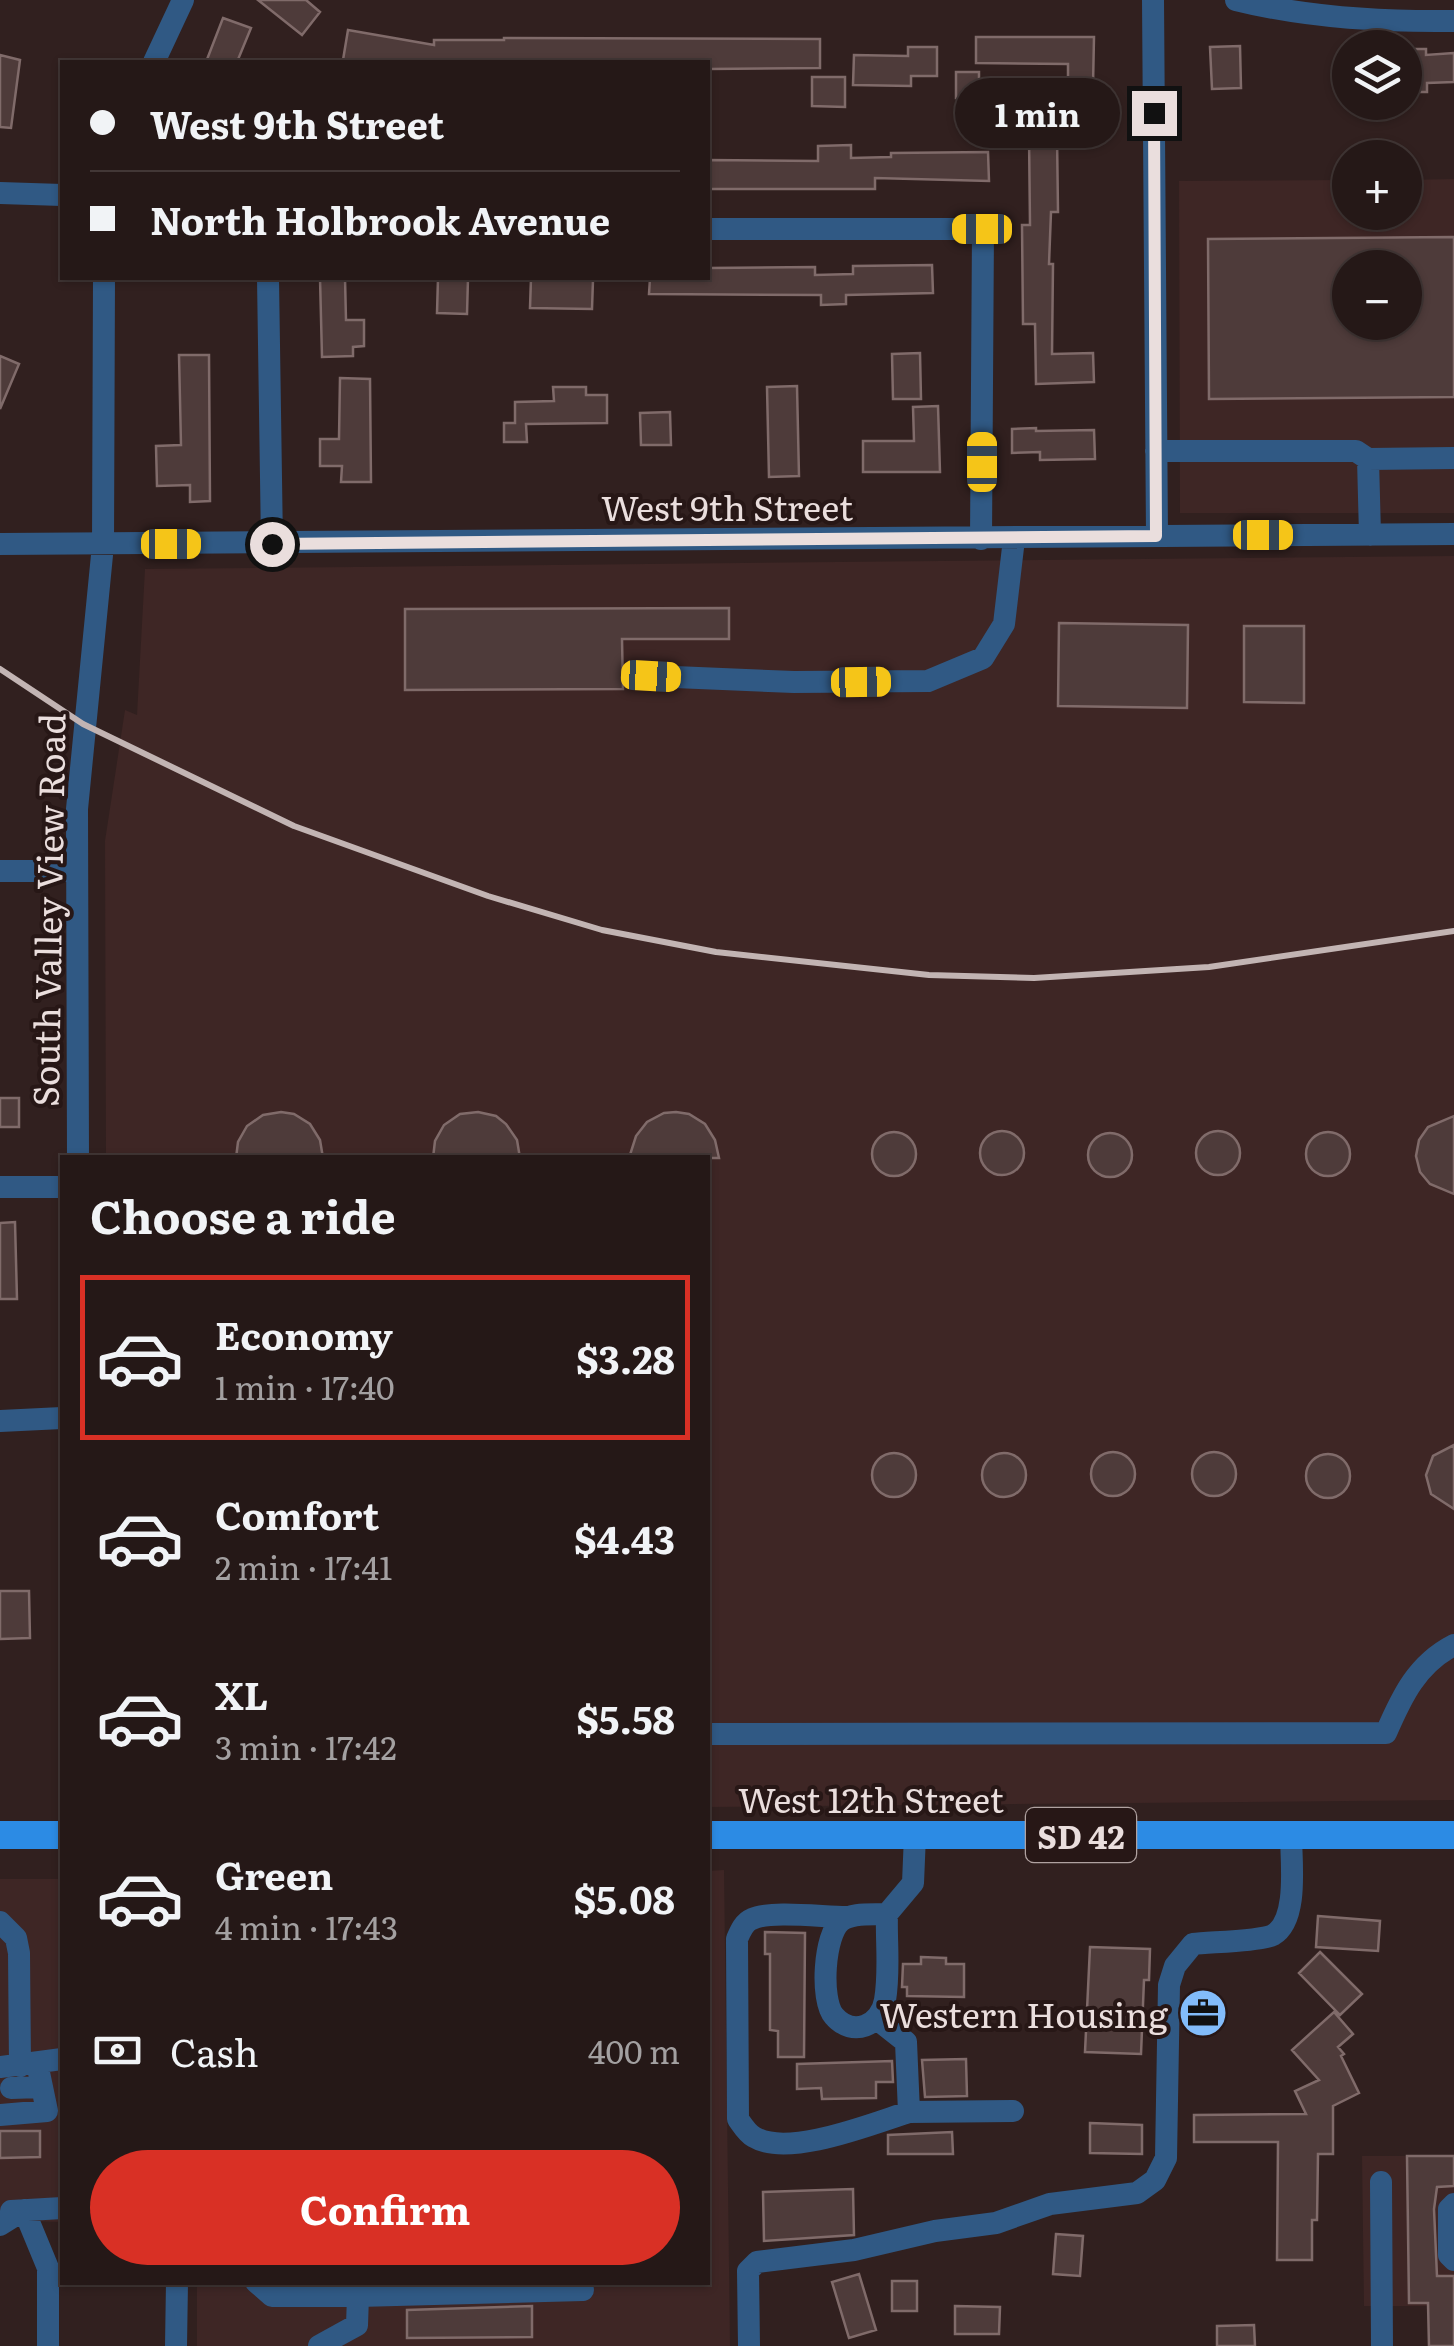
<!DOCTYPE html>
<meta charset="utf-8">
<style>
:root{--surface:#251817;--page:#2d2120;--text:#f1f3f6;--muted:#a3a0a1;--line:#423736;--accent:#d93025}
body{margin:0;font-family:Literata,serif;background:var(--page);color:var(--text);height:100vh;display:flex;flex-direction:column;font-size:38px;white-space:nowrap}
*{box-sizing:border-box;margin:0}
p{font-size:32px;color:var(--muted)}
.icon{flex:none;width:55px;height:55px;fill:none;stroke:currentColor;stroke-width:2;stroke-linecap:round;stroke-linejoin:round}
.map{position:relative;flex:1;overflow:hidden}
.sheet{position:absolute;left:60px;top:1155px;width:650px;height:1130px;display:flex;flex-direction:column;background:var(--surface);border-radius:0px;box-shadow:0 2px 8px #0004,0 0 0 2px var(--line)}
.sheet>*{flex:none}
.top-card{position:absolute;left:60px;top:60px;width:650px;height:220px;border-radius:0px;box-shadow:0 2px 8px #0004,0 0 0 2px var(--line);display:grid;align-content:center;height:220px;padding:0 30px;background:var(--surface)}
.controls{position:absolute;left:1332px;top:30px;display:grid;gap:20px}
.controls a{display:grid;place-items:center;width:90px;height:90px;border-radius:50%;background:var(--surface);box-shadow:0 2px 8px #0004,0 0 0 2px var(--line);font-size:50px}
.end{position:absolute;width:45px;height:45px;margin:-22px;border:12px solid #eadedd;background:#111;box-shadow:0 0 0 5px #111}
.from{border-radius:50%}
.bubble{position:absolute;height:70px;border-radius:35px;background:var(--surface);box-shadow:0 2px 8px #0004,0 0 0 2px var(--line);font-size:32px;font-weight:700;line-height:70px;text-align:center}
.car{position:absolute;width:30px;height:60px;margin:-30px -15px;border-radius:12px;box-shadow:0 0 8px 2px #0007;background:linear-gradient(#f5c518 24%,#345 0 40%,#f5c518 0 76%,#345 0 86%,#f5c518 0)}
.top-card b{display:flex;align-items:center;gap:35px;height:95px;font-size:38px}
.top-card b+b{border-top:2px solid var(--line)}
.top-card i{width:25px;height:25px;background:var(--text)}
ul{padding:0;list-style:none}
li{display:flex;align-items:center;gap:30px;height:165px;margin:0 20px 15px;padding:0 10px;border:5px solid transparent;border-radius:0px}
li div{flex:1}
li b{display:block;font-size:38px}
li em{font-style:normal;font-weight:700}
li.current{border-color:var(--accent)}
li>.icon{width:90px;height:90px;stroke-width:1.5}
h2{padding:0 30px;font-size:45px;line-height:120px}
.pay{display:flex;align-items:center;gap:25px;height:110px;padding:0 30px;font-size:38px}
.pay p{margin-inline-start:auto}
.button{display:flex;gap:20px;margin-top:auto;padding:20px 30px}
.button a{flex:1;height:115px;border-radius:60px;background:var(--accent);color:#fff;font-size:40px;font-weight:700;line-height:115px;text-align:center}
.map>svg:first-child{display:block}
.built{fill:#3e2625;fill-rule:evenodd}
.building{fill:#4e3b3a;stroke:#806b6a;stroke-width:2.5;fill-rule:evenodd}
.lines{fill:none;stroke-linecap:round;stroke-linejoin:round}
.minor{stroke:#305984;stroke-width:22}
.major{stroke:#2c8be4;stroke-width:28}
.rail{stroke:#c2b4b3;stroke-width:6}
.route{stroke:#eadedd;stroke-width:12}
.labels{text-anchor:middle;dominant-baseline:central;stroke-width:8;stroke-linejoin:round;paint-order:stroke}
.shield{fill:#271716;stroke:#b0a2a1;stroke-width:2.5}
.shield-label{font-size:32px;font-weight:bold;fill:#eadedd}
.street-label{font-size:35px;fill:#eadedd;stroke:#271716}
.poi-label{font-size:35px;fill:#eadedd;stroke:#271716;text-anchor:end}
</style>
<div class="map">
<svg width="1454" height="2346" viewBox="0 0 1454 2346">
<rect width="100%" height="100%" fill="#31201f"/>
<!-- built -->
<path class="built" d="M 1454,179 L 1454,513 L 1180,513 L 1179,181 L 1350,180 L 1350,212 L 1405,212 L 1405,180 ZM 1350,268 L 1405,268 L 1405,322 L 1350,322 Z
M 1454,556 L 1454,1800 L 708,1807 L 708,1158 L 106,1158 L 105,841 L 125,710 L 137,715 L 145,569 Z
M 724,1870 L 730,2346 L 197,2346 L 197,2283 L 708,2282 L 708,1871 Z
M 0,1879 L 62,1879 L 62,2222 L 0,2220 Z
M 1362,2156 L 1454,2156 L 1454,2306 L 1364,2306 Z"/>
<!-- building -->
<path class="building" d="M 258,0 L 306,0 L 320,12 L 302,35 Z
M 223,18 L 251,28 L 237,62 L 206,62 Z
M 348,30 L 434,45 L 434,40 L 504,40 L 504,38 L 820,39 L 820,68 L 708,69 L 708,62 L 358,62 L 343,60 Z
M 976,37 L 1094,37 L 1093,86 L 1068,86 L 1068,64 L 976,63 Z
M 1240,46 L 1241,88 L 1212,89 L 1210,47 Z
M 908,47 L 937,47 L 937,76 L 911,76 L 911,86 L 853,85 L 854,55 L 908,56 Z
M 1409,49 L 1426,49 L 1426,55 L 1454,53 L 1454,82 L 1427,83 L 1427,92 L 1410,92 Z
M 0,55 L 20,60 L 11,128 L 0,127 Z
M 956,72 L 979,72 L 979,98 L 956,98 Z
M 812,77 L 845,77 L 845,107 L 812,106 Z
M 1029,135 L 1057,135 L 1058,212 L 1051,212 L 1049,264 L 1053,264 L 1052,354 L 1093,353 L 1094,382 L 1036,384 L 1035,324 L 1023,324 L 1022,225 L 1030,225 Z
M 851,145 L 851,158 L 891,157 L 891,153 L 988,152 L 989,181 L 875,178 L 875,189 L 708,189 L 708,160 L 818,161 L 818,146 Z
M 1454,237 L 1454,397 L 1209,399 L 1208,239 ZM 1350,268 L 1405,268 L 1405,322 L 1350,322 Z
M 932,265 L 933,293 L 846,295 L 846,304 L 821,305 L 821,295 L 649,294 L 650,278 L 708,278 L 708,268 L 815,267 L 815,275 L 853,274 L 853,266 Z
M 320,278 L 345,278 L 346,320 L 364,320 L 364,346 L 353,347 L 353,356 L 322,357 Z
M 438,278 L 468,278 L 467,314 L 437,313 Z
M 531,278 L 593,280 L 592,309 L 530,308 Z
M 920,353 L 921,399 L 893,399 L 892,354 Z
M 179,355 L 209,355 L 210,501 L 190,502 L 190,485 L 157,486 L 156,446 L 181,445 Z
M 0,356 L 19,364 L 0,409 Z
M 340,378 L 370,379 L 371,482 L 341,482 L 342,466 L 320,466 L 320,439 L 339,439 Z
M 797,386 L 799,476 L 769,477 L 767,387 Z
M 553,387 L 586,387 L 586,395 L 607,395 L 607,423 L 526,424 L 527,442 L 504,442 L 504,423 L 515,423 L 515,402 L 554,401 Z
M 938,406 L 940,472 L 863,472 L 863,441 L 914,441 L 913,407 Z
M 670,412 L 671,445 L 641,445 L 640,413 Z
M 1036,428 L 1036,431 L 1094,430 L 1095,459 L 1040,460 L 1040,452 L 1012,453 L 1012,429 Z
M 729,608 L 729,639 L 622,639 L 623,689 L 405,690 L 405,609 Z
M 1059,623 L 1188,625 L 1187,708 L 1058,706 Z
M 1244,626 L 1304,626 L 1304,703 L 1244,702 Z
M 0,1098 L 19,1098 L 19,1127 L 0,1127 Z
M 281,1112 L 294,1114 L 310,1124 L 320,1140 L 323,1158 L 236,1158 L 238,1142 L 247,1126 L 263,1115 Z
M 478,1112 L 496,1116 L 506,1124 L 517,1140 L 520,1158 L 433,1158 L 435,1141 L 444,1125 L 460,1114 Z
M 676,1112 L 689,1114 L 705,1124 L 715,1140 L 719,1158 L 629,1158 L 636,1136 L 647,1122 L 664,1113 Z
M 1454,1116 L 1454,1194 L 1430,1184 L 1420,1172 L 1416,1156 L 1419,1140 L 1428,1127 Z
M1196 1153a22 22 0 1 1 44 0a22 22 0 1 1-44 0Z
M980 1153a22 22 0 1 1 44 0a22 22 0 1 1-44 0Z
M872 1154a22 22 0 1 1 44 0a22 22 0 1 1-44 0Z
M1306 1154a22 22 0 1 1 44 0a22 22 0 1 1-44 0Z
M1088 1155a22 22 0 1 1 44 0a22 22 0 1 1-44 0Z
M 15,1222 L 17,1299 L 0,1299 L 0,1223 Z
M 1454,1445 L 1454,1509 L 1431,1494 L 1426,1475 L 1433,1456 Z
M1192 1474a22 22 0 1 1 44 0a22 22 0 1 1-44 0Z
M1091 1474a22 22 0 1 1 44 0a22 22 0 1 1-44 0Z
M982 1475a22 22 0 1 1 44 0a22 22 0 1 1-44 0Z
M872 1475a22 22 0 1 1 44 0a22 22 0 1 1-44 0Z
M1306 1476a22 22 0 1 1 44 0a22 22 0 1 1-44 0Z
M 0,1591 L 29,1591 L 30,1638 L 0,1639 Z
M 1318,1916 L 1380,1921 L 1378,1951 L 1316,1947 Z
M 765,1932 L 805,1933 L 804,2057 L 778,2057 L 778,2031 L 770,2030 L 770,1954 L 765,1954 Z
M 1090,1947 L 1150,1949 L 1149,1980 L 1144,1980 L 1141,2054 L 1085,2052 Z
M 1320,1952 L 1362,1994 L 1340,2015 L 1299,1973 Z
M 921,1957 L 946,1958 L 946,1964 L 964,1964 L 964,1997 L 907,1996 L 907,1987 L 902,1987 L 903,1964 L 921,1964 Z
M 1334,2012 L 1353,2034 L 1338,2047 L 1344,2054 L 1341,2056 L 1359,2093 L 1333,2106 L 1333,2154 L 1318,2154 L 1317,2220 L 1312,2220 L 1312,2260 L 1277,2260 L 1278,2142 L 1194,2142 L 1194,2115 L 1306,2114 L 1295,2091 L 1319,2080 L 1292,2050 Z
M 966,2059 L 967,2096 L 925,2097 L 922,2060 Z
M 892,2061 L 893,2082 L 876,2082 L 876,2098 L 822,2099 L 821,2088 L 797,2089 L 797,2064 Z
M 1090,2123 L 1142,2125 L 1142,2154 L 1090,2153 Z
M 0,2131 L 40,2131 L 40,2157 L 0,2158 Z
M 952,2132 L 953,2154 L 888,2154 L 888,2135 Z
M 1407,2156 L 1454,2156 L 1454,2186 L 1437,2187 L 1434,2209 L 1437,2276 L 1454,2276 L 1454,2346 L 1429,2346 L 1428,2303 L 1409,2303 Z
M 853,2189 L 854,2235 L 764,2241 L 763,2192 Z
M 1056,2234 L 1083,2236 L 1080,2276 L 1053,2274 Z
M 859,2274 L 876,2330 L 849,2338 L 832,2282 Z
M 892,2281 L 917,2281 L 917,2311 L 892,2311 Z
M 532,2306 L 532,2337 L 407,2338 L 407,2310 Z
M 955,2306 L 1000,2307 L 999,2334 L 955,2334 Z
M 1254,2325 L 1255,2346 L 1217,2346 L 1217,2326 Z"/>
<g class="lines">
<!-- minor -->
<path class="minor" d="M 1153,0 L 1157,536
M 1236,0 C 1308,18 1381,22 1454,21
M 154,62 L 183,0
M 0,193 L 62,195
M 708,229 L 983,229 L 981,539
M 268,278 L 272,544
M 1156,451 L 1356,451 L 1368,459
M 1370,535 L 1368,459 L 1454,458
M 0,544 L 1454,534
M 651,676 L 794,682 L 928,681 L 983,658 L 1004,624 L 1014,539
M 0,871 L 76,871
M 78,1158 L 77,809 L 103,545 L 104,278
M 0,1187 L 62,1187
M 0,1421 L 62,1418
M 708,1734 L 1386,1733 C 1402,1696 1417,1664 1454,1645
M 887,1914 C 886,1941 890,1972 885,2000 C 881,2025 853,2038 834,2016 C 820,2000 824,1934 841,1921 C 852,1912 873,1915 887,1914 L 913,1883 L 915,1835
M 846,1917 C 823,1917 771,1910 752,1919 C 744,1922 740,1932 737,1939 L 738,2119 C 743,2126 747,2133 754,2137 C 788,2158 874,2123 909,2112
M 0,1922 L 16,1938 L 19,1953 L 20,2066
M 878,2020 L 906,2042 L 909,2112 L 1013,2111
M 0,2067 L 62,2059
M 11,2088 L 41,2087
M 0,2115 L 47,2111 L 37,2063
M 1381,2182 L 1382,2346
M 1454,2204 L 1449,2209 L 1449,2255 L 1454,2260
M 11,2211 L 62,2208
M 0,2225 L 24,2210 L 48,2268 L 48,2346
M 256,2282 L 272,2296 L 358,2296
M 176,2346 L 177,2282
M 319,2346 L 357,2325 L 358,2296 L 583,2290
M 749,2346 L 748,2271 L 757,2262 L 854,2250 L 935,2231 L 996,2223 L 1050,2204 L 1137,2193 L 1155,2180 L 1166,2158 L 1169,1985 L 1175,1966 L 1193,1944 C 1209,1942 1261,1941 1273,1935 C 1299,1920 1291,1861 1291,1835"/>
<!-- major -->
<path class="major" d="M 0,1835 L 62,1835
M 708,1835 L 1454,1835"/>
<!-- rail -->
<path class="rail" d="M 0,669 L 83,724 L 294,826 L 488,896 L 602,930 L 716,952 L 929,975 L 1034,978 L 1209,967 L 1454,931"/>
</g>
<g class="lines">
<!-- route -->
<path class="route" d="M 272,544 L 1156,536 L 1154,113"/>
</g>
<!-- icons -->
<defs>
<g id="office-disc" transform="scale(2.5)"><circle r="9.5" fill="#82bcfa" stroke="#271716"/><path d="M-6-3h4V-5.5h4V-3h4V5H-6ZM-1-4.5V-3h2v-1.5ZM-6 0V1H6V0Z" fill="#111"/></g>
</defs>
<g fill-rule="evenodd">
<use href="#office-disc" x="1203" y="2013"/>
</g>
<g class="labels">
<!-- shield labels -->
<rect class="shield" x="1026" y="1808" width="110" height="54" rx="8"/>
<g class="shield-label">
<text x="1081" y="1835">SD 42</text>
</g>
<!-- street labels -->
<g class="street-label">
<text x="727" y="506">West 9th Street</text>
<text transform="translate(47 910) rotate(-89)">South Valley View Road</text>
<text x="871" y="1798">West 12th Street</text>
</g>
<!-- poi labels -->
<g class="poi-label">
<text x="1168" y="2013">Western Housing</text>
</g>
</g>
</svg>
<div class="controls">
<a><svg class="icon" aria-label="layers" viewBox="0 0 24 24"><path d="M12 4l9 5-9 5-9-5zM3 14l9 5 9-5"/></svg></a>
<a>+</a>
<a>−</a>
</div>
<i class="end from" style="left:272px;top:544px"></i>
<i class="end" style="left:1154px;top:113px"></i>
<div class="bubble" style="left:955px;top:78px;width:165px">1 min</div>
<i class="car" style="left:982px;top:229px;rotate:270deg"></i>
<i class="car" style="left:982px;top:462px;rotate:0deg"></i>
<i class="car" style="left:1263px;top:535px;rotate:90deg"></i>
<i class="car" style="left:171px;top:544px;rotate:90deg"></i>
<i class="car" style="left:651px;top:676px;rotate:93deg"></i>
<i class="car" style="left:861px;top:682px;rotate:89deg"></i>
<div class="top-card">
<b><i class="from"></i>West 9th Street</b>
<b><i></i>North Holbrook Avenue</b>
</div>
<section class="sheet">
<h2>Choose a ride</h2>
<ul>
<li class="current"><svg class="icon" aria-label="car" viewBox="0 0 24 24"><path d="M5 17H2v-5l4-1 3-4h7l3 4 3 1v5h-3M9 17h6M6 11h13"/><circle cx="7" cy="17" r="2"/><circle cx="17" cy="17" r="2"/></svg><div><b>Economy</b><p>1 min · 17:40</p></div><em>$3.28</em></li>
<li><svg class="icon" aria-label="car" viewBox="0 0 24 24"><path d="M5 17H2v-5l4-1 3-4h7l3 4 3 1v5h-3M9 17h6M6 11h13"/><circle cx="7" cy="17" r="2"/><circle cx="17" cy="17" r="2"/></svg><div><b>Comfort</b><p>2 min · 17:41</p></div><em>$4.43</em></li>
<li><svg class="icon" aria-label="car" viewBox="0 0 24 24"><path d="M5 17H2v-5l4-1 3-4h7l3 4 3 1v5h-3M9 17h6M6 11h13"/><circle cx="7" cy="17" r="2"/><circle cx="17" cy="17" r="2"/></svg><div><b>XL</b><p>3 min · 17:42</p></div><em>$5.58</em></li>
<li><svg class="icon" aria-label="car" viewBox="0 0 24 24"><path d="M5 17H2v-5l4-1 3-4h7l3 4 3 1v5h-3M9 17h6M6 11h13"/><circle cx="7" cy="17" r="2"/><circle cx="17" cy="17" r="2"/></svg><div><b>Green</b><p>4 min · 17:43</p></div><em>$5.08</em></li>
</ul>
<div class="pay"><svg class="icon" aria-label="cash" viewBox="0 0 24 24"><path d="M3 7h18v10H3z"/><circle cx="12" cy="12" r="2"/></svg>Cash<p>400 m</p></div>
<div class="button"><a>Confirm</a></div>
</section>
</div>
